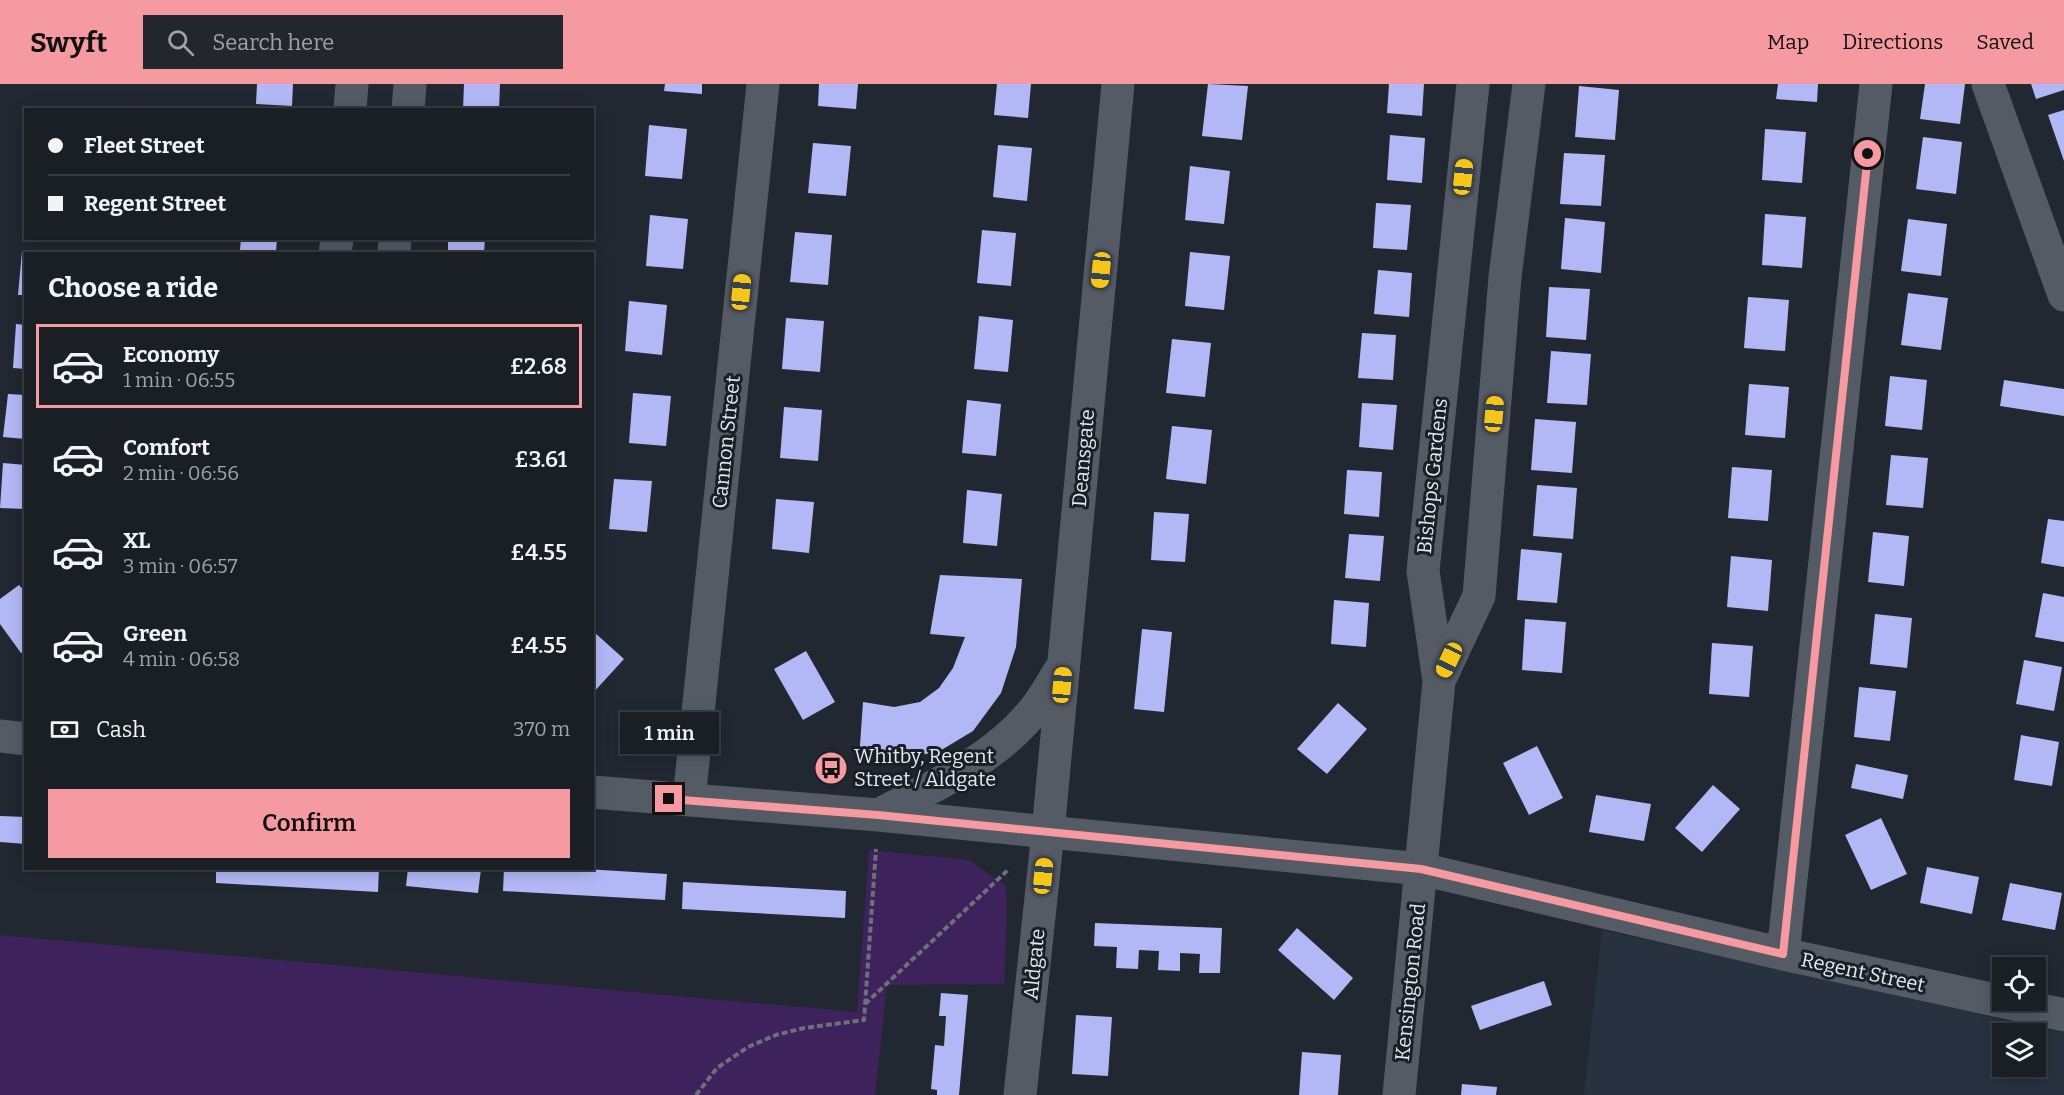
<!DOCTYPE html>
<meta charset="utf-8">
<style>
:root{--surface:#1a1e25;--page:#23272d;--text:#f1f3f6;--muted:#9fa2a7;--line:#383c42;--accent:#f49aa0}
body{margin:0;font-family:Bitter,serif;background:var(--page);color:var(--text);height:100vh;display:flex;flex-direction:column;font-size:22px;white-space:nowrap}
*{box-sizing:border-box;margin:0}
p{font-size:20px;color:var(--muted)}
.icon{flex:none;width:33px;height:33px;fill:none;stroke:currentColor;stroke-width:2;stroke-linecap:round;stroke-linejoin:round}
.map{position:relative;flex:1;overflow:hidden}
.details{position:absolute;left:24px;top:168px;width:570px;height:618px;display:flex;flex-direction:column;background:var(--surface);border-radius:0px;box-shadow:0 3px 15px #0003,0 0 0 2px var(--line)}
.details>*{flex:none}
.guide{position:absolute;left:24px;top:24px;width:570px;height:132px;border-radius:0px;box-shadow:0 3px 15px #0003,0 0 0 2px var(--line);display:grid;align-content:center;height:132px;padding:0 24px;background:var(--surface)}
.controls{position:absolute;left:1992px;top:873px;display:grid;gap:12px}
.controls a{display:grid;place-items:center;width:54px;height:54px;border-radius:0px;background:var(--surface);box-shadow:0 3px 15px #0003,0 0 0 2px var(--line);font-size:30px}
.end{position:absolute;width:27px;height:27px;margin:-14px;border:8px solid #f49aa0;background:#111;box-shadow:0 0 0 3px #111}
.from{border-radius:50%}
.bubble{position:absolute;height:42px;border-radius:0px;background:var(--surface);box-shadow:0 3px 15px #0003,0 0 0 2px var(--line);font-size:20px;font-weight:600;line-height:42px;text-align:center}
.car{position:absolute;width:18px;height:36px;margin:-18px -9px;border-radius:8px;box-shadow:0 0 4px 2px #0007;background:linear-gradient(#f5c518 24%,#345 0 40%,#f5c518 0 76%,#345 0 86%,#f5c518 0)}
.guide b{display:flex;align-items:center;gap:21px;height:57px;font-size:22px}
.guide b+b{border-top:2px solid var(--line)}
.guide i{width:15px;height:15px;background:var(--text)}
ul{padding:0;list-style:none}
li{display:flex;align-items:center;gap:18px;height:84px;margin:0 12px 9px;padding:0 12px;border:3px solid transparent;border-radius:0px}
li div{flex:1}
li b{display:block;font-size:22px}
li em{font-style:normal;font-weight:600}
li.active{border-color:var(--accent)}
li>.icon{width:54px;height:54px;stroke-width:1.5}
h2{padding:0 24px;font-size:27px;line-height:72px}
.pay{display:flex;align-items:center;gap:15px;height:66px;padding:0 24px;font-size:22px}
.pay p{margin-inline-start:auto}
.primary-button{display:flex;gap:12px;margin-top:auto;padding:12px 24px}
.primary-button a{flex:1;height:69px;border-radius:0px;background:var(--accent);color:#111;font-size:24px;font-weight:600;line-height:69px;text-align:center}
header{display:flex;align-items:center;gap:36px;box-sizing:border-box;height:84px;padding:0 30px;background:var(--accent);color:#111}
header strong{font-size:28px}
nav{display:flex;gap:33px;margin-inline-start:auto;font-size:21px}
.search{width:420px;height:54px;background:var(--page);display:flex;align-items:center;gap:15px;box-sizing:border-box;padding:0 21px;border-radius:0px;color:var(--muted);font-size:22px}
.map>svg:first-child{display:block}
.built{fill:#27313f;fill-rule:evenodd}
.green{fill:#3e225b}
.building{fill:#b2b8f6}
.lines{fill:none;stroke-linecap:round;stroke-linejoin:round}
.path{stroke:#6b7178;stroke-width:4;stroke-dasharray:6 3;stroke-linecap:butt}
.minor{stroke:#545b65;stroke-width:33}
.route{stroke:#f49aa0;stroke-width:8}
.labels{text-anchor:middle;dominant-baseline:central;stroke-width:6;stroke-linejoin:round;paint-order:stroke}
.street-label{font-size:20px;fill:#e5e9ef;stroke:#181f27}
.poi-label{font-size:20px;fill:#e5e9ef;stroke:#181f27;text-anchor:start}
</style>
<header>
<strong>Swyft</strong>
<div class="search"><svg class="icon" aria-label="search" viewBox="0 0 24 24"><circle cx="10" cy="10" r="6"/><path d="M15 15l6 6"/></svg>Search here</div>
<nav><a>Map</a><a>Directions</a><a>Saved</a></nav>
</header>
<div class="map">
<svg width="2064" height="1011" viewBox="0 0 2064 1011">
<rect width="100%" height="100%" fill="#222831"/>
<!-- built -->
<path class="built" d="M 1602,846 L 2064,949 L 2064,1011 L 1584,1011 ZM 2002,950 L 2036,950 L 2036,982 L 2002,982 Z"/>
<!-- green -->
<path class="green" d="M 869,766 L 969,776 L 1006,802 L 1007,825 L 1004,900 L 887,901 L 875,1011 L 0,1011 L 0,851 L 857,928 Z"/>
<!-- building -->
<path class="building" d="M 257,0 L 293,0 L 292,22 L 256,20 Z
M 464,0 L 500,0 L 499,26 L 463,26 Z
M 665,0 L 702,0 L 702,10 L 664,7 Z
M 819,0 L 858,0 L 856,25 L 818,22 Z
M 997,0 L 1031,0 L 1028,34 L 994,31 Z
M 1208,0 L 1248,2 L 1242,56 L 1202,52 Z
M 1389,0 L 1424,0 L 1422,32 L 1387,29 Z
M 1778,0 L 1818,0 L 1817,18 L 1776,15 Z
M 1925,0 L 1965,0 L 1960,40 L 1920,35 Z
M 2031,0 L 2064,0 L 2064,6 L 2036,15 Z
M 1579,2 L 1619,6 L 1615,56 L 1575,53 Z
M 2064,26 L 2064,77 L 2048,31 Z
M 649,41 L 687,45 L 682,95 L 645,92 Z
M 1765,45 L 1806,48 L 1802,99 L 1762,96 Z
M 1390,51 L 1425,54 L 1422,99 L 1387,96 Z
M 1923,53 L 1962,58 L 1956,110 L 1916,105 Z
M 813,59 L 851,62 L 846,112 L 808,109 Z
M 998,61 L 1032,64 L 1027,117 L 993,113 Z
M 1564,69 L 1605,71 L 1601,122 L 1560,120 Z
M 1190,82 L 1230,87 L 1224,140 L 1185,136 Z
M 1376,119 L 1411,121 L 1407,166 L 1373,164 Z
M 1765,130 L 1806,133 L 1802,184 L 1762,181 Z
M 650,131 L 688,135 L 683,185 L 646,182 Z
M 1565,134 L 1605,138 L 1601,189 L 1561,185 Z
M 1908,135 L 1947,140 L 1941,192 L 1901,187 Z
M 982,146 L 1016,149 L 1011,202 L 977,199 Z
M 795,148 L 832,151 L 828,201 L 790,198 Z
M 241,154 L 277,154 L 276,168 L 240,166 Z
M 448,154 L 485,154 L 484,170 L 448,170 Z
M 22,167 L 30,168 L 30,170 L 26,170 L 26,211 L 18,211 Z
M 1190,168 L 1230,172 L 1224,226 L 1185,222 Z
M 1378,186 L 1412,189 L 1409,233 L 1374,230 Z
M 1549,203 L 1590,205 L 1586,256 L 1546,253 Z
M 1908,209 L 1948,214 L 1941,266 L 1901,261 Z
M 1748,213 L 1789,216 L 1785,267 L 1744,264 Z
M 629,217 L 667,221 L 662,271 L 625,267 Z
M 979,232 L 1013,236 L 1008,288 L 974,285 Z
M 786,234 L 824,237 L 820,288 L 782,285 Z
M 16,240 L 26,241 L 26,285 L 13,284 Z
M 1362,249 L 1396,251 L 1393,296 L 1358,294 Z
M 1172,255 L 1211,259 L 1205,313 L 1166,309 Z
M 1551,267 L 1591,270 L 1587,321 L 1547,319 Z
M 1890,292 L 1927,296 L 1922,346 L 1885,342 Z
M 2004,296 L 2064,305 L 2064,332 L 2000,322 Z
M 1749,300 L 1789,303 L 1785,354 L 1745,351 Z
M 633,309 L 671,312 L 666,362 L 629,359 Z
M 8,310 L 26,311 L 26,355 L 3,353 Z
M 967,316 L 1001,320 L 996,372 L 962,369 Z
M 1362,319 L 1397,321 L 1393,366 L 1359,363 Z
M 784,323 L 822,326 L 818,377 L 780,374 Z
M 1535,335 L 1576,338 L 1572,389 L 1531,386 Z
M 1172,342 L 1212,346 L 1206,400 L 1166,395 Z
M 1891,371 L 1928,374 L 1923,424 L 1886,421 Z
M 3,379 L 26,381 L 26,425 L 0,424 Z
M 1732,383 L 1772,386 L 1768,437 L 1728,434 Z
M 1347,386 L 1382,388 L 1379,433 L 1344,430 Z
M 614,395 L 652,397 L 647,448 L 609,445 Z
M 1537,401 L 1577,404 L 1573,455 L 1533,452 Z
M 967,406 L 1002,410 L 997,462 L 963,459 Z
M 776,415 L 814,418 L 809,469 L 772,465 Z
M 1154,428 L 1189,430 L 1185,478 L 1151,476 Z
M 2048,435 L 2064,437 L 2064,483 L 2041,479 Z
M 1873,448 L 1909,452 L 1904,502 L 1868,498 Z
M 1349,450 L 1384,452 L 1380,497 L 1345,494 Z
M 1521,465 L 1562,469 L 1557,519 L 1517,516 Z
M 1731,472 L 1772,476 L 1768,527 L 1727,523 Z
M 940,491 L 1022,495 L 1016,563 L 1001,609 L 973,647 L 938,668 L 899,674 L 859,675 L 863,618 L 894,623 L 920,618 L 939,604 L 953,584 L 965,553 L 930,550 Z
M 19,501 L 26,509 L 26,566 L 21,569 L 0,540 L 0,515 Z
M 2043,509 L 2064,513 L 2064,558 L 2035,553 Z
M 1334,516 L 1369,519 L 1366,563 L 1331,560 Z
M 1875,530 L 1912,534 L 1907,584 L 1870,580 Z
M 1525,535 L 1566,538 L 1562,589 L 1522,586 Z
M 1142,545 L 1172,548 L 1164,628 L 1134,625 Z
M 594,548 L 624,575 L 592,610 L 592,550 Z
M 1712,559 L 1753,562 L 1749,613 L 1709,610 Z
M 806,567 L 835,618 L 803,636 L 774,585 Z
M 2024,576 L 2062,583 L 2054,627 L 2016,620 Z
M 1859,603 L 1896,607 L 1890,657 L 1854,653 Z
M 1338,619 L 1367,645 L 1327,690 L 1297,665 Z
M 2021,651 L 2059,658 L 2052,702 L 2014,696 Z
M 1537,662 L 1563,714 L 1529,731 L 1503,679 Z
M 1856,680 L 1908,691 L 1903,715 L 1851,704 Z
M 1713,701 L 1740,725 L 1702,768 L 1675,744 Z
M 1596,711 L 1651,720 L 1644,757 L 1589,748 Z
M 0,732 L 26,733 L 26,760 L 0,758 Z
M 1881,734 L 1907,790 L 1871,806 L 1845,751 Z
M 1927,783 L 1979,793 L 1972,830 L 1920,819 Z
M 216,784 L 379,784 L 378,808 L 216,799 Z
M 408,784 L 481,785 L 478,809 L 406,802 Z
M 504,784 L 569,784 L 667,790 L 665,816 L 503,807 Z
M 683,798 L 846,807 L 845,834 L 682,825 Z
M 2010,799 L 2062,809 L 2055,846 L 2002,836 Z
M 1095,839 L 1222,844 L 1220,889 L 1199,889 L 1200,870 L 1180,869 L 1180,887 L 1158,886 L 1159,867 L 1139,866 L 1138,885 L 1116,884 L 1117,863 L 1094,862 Z
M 1297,844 L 1353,894 L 1334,916 L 1278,866 Z
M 1544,897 L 1552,921 L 1480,946 L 1471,922 Z
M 941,909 L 968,911 L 959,1011 L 937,1011 L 937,1006 L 931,1005 L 935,961 L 944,962 L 946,932 L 939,932 Z
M 1076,931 L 1112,933 L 1108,992 L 1072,990 Z
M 1302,968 L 1341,971 L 1338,1011 L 1299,1011 Z
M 1462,1000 L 1497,1003 L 1496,1011 L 1461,1011 Z"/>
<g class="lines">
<!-- path -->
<path class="path" d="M 865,920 L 1009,785
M 696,1011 L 717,984 L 748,963 L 776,951 L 804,944 L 864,936 L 876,765"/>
<!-- minor -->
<path class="minor" d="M 1988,0 L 2064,211
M 350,26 L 352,0
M 408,26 L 410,0
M 335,170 L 337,154
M 394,170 L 395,154
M 1439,597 L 1479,512 L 1505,193 L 1529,0
M 0,652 L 26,655
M 592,708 L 878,731 L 1421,785 L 1783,870 L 2064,931
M 689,716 L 763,0
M 878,731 C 934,702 995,676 1035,625 C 1045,613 1052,598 1061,585
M 1783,870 L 1876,0
M 1020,1011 L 1048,748 L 1118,0
M 1399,1011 L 1439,597 L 1423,487 L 1473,0"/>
</g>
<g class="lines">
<!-- route -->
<path class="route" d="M 669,715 L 878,731 L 1421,785 L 1783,870 L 1868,70"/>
</g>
<!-- icons -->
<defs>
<g id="bus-disc" transform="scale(1.725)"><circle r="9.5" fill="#f49aa0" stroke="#181f27"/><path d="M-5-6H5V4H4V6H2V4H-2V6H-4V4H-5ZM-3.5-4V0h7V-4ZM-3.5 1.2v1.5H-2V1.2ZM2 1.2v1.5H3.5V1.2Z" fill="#111"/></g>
</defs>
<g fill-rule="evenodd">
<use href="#bus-disc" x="831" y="684"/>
</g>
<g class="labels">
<!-- street labels -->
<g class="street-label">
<text transform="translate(726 358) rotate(-84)">Cannon Street</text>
<text transform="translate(1083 374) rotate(-85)">Deansgate</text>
<text transform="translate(1432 392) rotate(-84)">Bishops Gardens</text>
<text transform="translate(1034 880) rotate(-84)">Aldgate</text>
<text transform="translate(1863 888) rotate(12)">Regent Street</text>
<text transform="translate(1410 898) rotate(-84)">Kensington Road</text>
</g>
<!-- poi labels -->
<g class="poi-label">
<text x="854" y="672">Whitby, Regent<tspan x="854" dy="23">Street / Aldgate</tspan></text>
</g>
</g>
</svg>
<div class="controls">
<a><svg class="icon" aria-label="locate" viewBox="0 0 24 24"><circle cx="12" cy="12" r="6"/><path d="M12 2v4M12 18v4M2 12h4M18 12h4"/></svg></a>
<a><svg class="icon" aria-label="layers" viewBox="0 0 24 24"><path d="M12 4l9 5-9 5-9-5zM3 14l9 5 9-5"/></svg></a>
</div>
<i class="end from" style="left:1868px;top:70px"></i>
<i class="end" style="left:669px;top:715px"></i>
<div class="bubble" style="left:620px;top:628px;width:99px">1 min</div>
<i class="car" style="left:1463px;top:93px;rotate:6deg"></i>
<i class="car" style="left:1101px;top:186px;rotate:186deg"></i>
<i class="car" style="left:741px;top:208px;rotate:6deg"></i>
<i class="car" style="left:1494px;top:330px;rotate:5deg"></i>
<i class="car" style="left:1449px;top:576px;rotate:205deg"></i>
<i class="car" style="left:1062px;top:601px;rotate:5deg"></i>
<i class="car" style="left:1043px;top:792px;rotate:6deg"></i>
<div class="guide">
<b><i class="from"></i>Fleet Street</b>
<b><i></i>Regent Street</b>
</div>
<section class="details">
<h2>Choose a ride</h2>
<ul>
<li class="active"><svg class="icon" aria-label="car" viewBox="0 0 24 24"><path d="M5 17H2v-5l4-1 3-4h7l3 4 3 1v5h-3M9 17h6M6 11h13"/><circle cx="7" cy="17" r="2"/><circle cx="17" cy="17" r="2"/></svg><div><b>Economy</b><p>1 min · 06:55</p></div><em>£2.68</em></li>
<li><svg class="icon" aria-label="car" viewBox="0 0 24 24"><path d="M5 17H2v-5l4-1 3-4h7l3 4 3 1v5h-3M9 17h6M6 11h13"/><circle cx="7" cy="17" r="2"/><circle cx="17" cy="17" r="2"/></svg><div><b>Comfort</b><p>2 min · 06:56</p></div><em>£3.61</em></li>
<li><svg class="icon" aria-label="car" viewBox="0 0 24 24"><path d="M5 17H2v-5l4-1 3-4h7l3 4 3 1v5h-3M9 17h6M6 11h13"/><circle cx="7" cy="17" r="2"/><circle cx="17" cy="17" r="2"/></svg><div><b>XL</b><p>3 min · 06:57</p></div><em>£4.55</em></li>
<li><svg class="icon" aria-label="car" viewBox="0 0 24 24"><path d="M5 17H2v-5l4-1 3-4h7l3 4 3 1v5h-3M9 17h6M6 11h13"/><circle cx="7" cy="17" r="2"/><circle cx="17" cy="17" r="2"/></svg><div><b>Green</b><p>4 min · 06:58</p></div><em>£4.55</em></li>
</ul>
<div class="pay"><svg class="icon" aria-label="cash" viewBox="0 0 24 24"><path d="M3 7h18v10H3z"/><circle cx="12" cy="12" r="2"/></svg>Cash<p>370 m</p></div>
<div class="primary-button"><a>Confirm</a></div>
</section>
</div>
